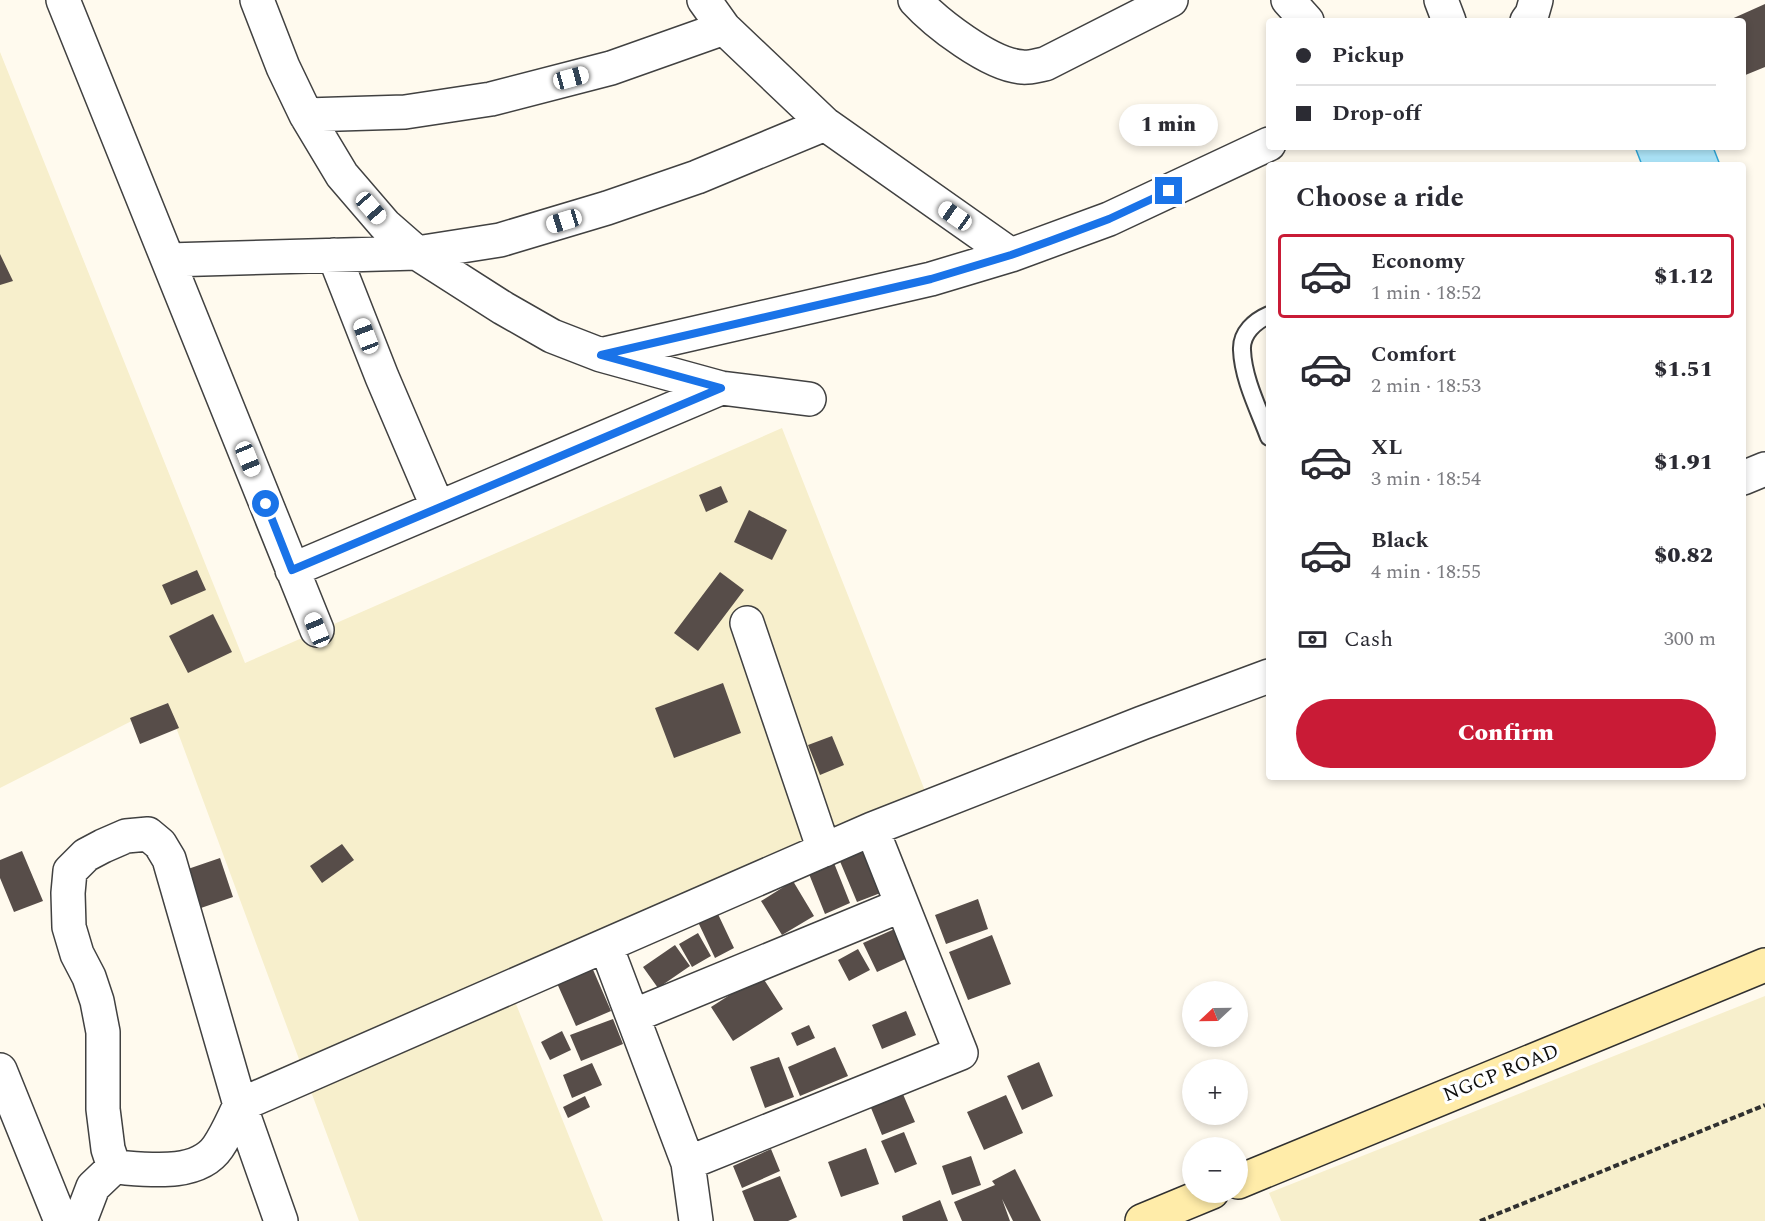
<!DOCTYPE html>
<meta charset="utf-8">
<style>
:root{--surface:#fff;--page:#f2f2f3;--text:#2b2b33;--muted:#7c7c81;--line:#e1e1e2;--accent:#c91b36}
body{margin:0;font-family:Spectral,serif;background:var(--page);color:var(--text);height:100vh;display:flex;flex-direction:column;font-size:22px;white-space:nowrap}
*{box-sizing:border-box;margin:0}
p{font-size:20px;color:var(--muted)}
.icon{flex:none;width:33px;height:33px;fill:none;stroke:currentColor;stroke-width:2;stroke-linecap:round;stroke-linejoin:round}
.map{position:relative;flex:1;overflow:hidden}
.panel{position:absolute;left:1266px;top:162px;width:480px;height:618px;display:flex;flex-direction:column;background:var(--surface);border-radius:6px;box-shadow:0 3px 9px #0003}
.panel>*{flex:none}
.top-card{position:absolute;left:1266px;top:18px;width:480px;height:132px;border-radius:6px;box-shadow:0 3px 9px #0003;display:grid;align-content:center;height:132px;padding:0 30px;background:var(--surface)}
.needle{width:39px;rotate:248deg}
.buttons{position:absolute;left:1182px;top:981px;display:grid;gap:12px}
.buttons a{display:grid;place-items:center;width:66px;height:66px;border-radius:50%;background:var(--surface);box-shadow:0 3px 9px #0003;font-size:30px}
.end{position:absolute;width:27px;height:27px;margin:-14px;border:8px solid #1a73e8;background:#fff;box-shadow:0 0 0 3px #fff}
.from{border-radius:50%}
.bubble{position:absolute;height:42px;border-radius:21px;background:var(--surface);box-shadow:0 3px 9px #0003;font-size:20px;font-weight:800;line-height:42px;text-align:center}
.car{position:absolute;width:18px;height:36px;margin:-18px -9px;border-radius:8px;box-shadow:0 0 4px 2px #0007;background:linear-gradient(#fff 24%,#345 0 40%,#fff 0 76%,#345 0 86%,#fff 0)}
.top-card b{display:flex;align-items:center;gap:21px;height:57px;font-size:22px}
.top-card b+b{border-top:2px solid var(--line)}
.top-card i{width:15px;height:15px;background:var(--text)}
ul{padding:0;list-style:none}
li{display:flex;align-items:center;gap:18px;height:84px;margin:0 12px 9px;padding:0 18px;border:3px solid transparent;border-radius:6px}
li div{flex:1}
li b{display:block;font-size:22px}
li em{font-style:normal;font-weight:800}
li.selected{border-color:var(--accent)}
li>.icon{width:54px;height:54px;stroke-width:1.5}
h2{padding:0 30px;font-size:27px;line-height:72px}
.pay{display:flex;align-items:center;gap:15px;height:66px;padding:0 30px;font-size:22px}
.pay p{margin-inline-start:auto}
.action{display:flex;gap:12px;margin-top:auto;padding:12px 30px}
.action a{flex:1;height:69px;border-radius:36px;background:var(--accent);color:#fff;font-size:24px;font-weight:800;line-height:69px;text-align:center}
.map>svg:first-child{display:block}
.farmland{fill:#f7efcc}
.water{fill:#aee7fb;stroke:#30a7d8;stroke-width:1.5}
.building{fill:#574d49}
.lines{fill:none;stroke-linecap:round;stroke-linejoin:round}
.service-casing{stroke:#414141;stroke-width:20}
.minor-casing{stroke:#414141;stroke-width:36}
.secondary-casing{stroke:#303030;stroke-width:36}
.path{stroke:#303030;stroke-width:4;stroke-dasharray:6 3;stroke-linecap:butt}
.service{stroke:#fff;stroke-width:16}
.minor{stroke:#fff;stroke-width:33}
.secondary{stroke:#ffeca9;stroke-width:33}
.route{stroke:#1a73e8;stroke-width:8}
.labels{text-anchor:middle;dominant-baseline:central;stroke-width:6;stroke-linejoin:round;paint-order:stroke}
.street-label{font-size:20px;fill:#0e0e0e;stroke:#fff}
</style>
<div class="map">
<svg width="1765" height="1221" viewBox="0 0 1765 1221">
<rect width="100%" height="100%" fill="#fffaee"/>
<!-- farmland -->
<path class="farmland" d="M 0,52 L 245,663 L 782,428 L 927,796 L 504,974 L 603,1221 L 359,1221 L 167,703 L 0,788 Z
M 1765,996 L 1765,1221 L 1281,1221 L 1269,1193 Z"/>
<!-- water -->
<path class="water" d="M 1635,147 L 1713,147 L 1720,165 L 1642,165 Z"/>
<!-- building -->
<path class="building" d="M 1765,4 L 1765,67 L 1743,76 L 1743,21 L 1727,21 Z
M 0,254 L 13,281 L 0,285 Z
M 721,486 L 728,502 L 706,512 L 699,495 Z
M 749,510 L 787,530 L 772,560 L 734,542 Z
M 197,570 L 206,590 L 171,605 L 162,585 Z
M 720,572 L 744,590 L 698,651 L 674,633 Z
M 213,614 L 232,652 L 188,673 L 169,636 Z
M 723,683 L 741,733 L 674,758 L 655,708 Z
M 168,703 L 179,728 L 140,744 L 130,718 Z
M 832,736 L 844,765 L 820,775 L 808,745 Z
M 342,844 L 354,860 L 322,883 L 310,866 Z
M 873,845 L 891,889 L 857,902 L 839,859 Z
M 22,851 L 43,901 L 14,912 L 0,878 L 0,860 Z
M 220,858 L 233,897 L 198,909 L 185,870 Z
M 834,863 L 850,903 L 825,914 L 809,874 Z
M 793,881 L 814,916 L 782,935 L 761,901 Z
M 978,899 L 988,929 L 946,944 L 935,915 Z
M 717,912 L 734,948 L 715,958 L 698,922 Z
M 899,927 L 912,956 L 877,972 L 863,943 Z
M 698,933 L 711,956 L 692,967 L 679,944 Z
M 992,935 L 1011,984 L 968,1000 L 949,952 Z
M 675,945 L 690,966 L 658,988 L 643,967 Z
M 858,949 L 870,970 L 849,981 L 838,960 Z
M 591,965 L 611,1011 L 576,1026 L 556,981 Z
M 761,975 L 783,1009 L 733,1041 L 711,1007 Z
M 906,1011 L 916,1035 L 882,1049 L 872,1025 Z
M 613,1019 L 623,1044 L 581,1061 L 570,1035 Z
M 809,1025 L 815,1038 L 797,1046 L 791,1033 Z
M 562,1031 L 571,1050 L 550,1060 L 541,1042 Z
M 835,1047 L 848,1076 L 800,1096 L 788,1067 Z
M 779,1057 L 794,1097 L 765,1108 L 750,1067 Z
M 1039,1062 L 1053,1096 L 1022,1110 L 1007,1076 Z
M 592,1063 L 602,1085 L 572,1098 L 563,1075 Z
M 899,1085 L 915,1122 L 882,1135 L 867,1098 Z
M 1006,1095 L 1023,1133 L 984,1150 L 967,1112 Z
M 585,1096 L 590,1107 L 568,1118 L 563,1107 Z
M 904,1132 L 917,1164 L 895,1173 L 881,1141 Z
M 866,1148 L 879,1184 L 841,1197 L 828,1162 Z
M 771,1149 L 780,1171 L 742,1188 L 733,1166 Z
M 971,1156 L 981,1185 L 952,1195 L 942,1166 Z
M 1015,1169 L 1041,1221 L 1013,1221 L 1002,1199 L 1010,1221 L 962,1221 L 954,1202 L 995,1185 L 992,1181 Z
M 780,1176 L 797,1217 L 788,1221 L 754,1221 L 742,1191 Z
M 940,1200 L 948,1221 L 903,1221 L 902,1216 Z"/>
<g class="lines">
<!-- service casing -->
<g class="service-casing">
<path id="service" d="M 1269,315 C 1255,321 1241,333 1242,350 C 1243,379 1259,410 1269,437"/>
</g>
<!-- minor casing -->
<g class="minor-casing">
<path id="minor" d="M 63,0 L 317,630
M 257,0 L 283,67 L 306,115 L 342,175 L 385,225 L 417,253 L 503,308 L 552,336 L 601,355 L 721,388 L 809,399
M 704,0 L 724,28 L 825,124 L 1011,255
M 915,0 C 936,23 990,65 1022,67 C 1029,68 1038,65 1045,64 L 1171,0
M 1288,0 L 1307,21
M 1441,0 L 1449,21
M 1527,21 L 1532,14 L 1536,0
M 306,115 L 405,112 L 491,99 L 611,68 L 724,28
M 334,255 L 382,377 L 438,508
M 168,260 L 417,253 L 500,240 L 607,208 L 697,177 L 825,124
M 604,354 L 931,279 L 1011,255 L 1109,219 L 1269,144
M 1743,478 L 1765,469
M 292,570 L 721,388
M 747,623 L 824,850
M 606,946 L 688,1163 L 696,1221
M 633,1016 L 902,905
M 0,1070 L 61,1221
M 688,1163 L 961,1053 L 872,829
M 114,1167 L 108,1149 L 103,1109 L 103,1032 L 97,1001 L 89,977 L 77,954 L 69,927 L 68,893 L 70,871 L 86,855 L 103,846 L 126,836 L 148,834 L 160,844 L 169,859 L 240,1105 L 281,1221
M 80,1221 L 93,1187 L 114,1167 C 145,1169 197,1178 218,1147 C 227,1134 233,1119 240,1105 L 872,829 L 1142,723 L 1269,676"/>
</g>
<!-- secondary casing -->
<g class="secondary-casing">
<path id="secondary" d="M 1238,1182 L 1765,965
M 1142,1221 L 1212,1192"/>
</g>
<!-- path -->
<path class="path" d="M 1480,1221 L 1765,1105"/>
<!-- service -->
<use href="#service" class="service"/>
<!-- minor -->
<use href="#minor" class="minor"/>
<!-- secondary -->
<use href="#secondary" class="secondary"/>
</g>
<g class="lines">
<!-- route -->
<path class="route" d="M 266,504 L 292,570 L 721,388 L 601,355 L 931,279 L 1011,255 L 1050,241 L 1109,219 L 1169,191"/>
</g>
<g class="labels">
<!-- street labels -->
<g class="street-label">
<text transform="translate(1501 1073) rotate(-22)">NGCP ROAD</text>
</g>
</g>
</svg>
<div class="buttons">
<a><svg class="needle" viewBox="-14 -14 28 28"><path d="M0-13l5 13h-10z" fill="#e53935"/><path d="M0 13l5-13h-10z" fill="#7c7c81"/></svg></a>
<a>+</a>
<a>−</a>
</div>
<i class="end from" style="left:266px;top:504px"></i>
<i class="end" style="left:1169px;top:191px"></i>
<div class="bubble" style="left:1119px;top:104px;width:99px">1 min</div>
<i class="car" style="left:571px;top:78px;rotate:75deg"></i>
<i class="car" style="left:371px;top:208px;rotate:139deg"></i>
<i class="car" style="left:955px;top:216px;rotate:305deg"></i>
<i class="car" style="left:564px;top:221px;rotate:253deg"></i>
<i class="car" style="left:366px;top:336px;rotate:339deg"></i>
<i class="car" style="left:248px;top:459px;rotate:158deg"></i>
<i class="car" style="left:317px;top:630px;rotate:338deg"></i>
<div class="top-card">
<b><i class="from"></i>Pickup</b>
<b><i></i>Drop-off</b>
</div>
<section class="panel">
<h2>Choose a ride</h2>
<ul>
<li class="selected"><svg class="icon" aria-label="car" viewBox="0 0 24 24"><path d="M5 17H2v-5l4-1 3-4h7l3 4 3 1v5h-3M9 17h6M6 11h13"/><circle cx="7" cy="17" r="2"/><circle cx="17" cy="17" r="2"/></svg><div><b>Economy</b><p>1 min · 18:52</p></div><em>$1.12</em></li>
<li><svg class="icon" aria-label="car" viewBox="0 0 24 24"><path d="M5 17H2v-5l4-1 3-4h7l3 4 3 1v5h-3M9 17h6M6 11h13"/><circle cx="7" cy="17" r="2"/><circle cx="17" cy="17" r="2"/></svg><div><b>Comfort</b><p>2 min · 18:53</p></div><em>$1.51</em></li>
<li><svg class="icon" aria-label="car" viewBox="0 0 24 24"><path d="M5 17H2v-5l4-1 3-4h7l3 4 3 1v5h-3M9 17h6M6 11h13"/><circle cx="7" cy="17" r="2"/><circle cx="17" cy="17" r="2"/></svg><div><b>XL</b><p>3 min · 18:54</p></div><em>$1.91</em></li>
<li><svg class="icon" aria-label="car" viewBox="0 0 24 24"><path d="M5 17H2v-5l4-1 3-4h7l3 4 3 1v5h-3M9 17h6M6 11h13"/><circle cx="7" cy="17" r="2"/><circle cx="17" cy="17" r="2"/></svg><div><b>Black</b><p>4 min · 18:55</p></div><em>$0.82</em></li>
</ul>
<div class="pay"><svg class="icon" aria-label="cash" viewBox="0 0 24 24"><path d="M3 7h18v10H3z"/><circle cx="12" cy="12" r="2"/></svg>Cash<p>300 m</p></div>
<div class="action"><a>Confirm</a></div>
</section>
</div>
